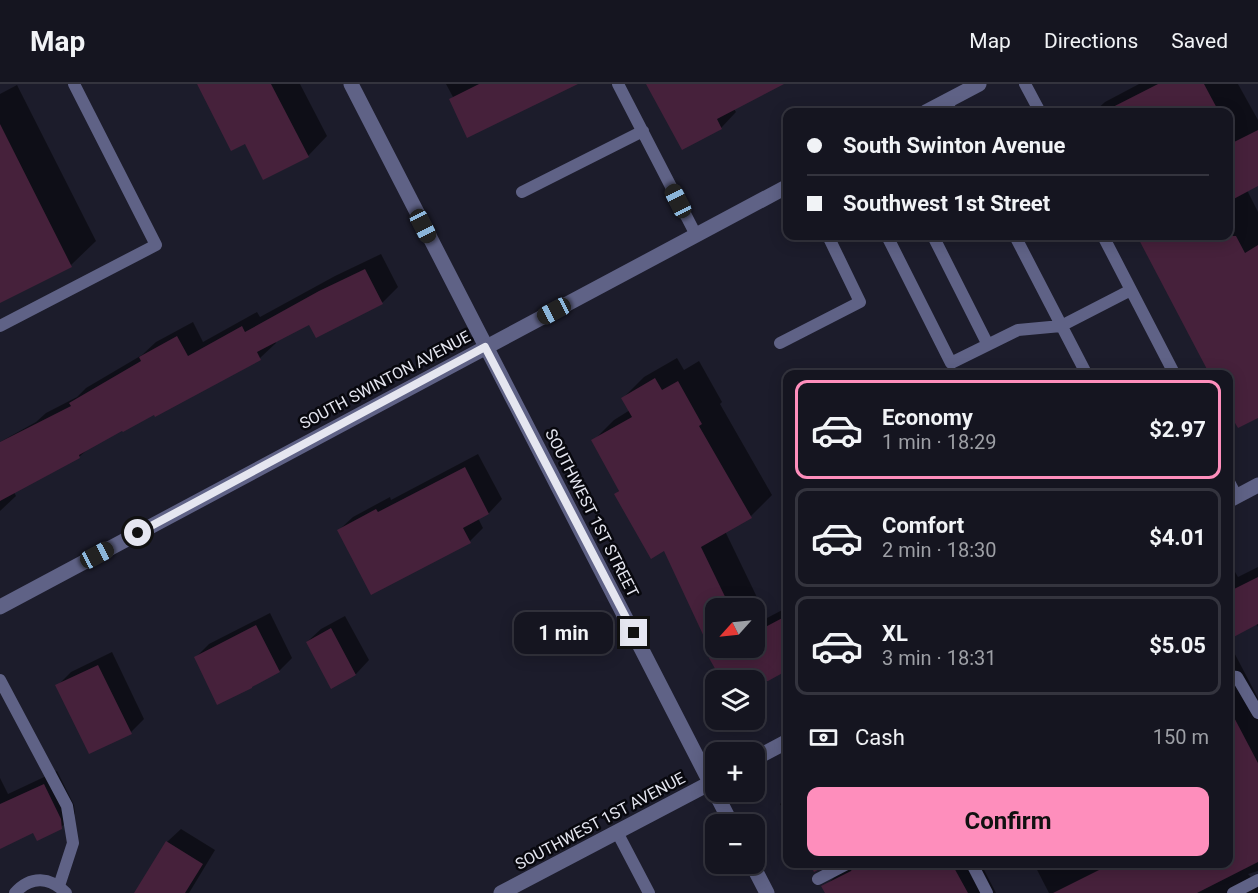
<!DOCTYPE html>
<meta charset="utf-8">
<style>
:root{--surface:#151520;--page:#22222d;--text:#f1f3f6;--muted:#9d9fa5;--line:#34343e;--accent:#fe8ebc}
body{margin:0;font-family:Roboto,sans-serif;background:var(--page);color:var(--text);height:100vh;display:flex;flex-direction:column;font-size:22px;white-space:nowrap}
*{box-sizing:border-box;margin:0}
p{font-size:20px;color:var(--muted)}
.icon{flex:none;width:33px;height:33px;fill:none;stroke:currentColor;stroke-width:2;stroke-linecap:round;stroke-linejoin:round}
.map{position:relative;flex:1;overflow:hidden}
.side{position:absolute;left:783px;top:286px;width:450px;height:498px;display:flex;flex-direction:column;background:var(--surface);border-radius:12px;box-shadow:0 3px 15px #0003,0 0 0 2px var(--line)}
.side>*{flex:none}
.banner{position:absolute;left:783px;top:24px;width:450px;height:132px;border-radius:12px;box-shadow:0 3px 15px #0003,0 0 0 2px var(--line);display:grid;align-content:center;height:132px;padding:0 24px;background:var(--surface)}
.needle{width:39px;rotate:243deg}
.tools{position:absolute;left:705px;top:514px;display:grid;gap:12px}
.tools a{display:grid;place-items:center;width:60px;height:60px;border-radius:12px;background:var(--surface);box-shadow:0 3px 15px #0003,0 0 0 2px var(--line);font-size:30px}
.end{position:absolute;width:27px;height:27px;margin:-14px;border:8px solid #e5e6f0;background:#111;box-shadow:0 0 0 3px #111}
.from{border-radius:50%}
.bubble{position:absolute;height:42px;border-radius:12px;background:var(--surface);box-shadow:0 3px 15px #0003,0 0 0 2px var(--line);font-size:20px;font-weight:700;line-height:42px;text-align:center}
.car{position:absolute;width:18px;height:36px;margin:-18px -9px;border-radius:8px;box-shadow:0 0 4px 2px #0007;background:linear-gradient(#222 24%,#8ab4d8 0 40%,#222 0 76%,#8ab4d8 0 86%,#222 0)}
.banner b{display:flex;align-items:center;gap:21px;height:57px;font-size:22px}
.banner b+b{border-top:2px solid var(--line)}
.banner i{width:15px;height:15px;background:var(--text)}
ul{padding:10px 0 0;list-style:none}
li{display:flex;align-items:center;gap:18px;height:99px;margin:0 12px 9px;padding:0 12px;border:3px solid var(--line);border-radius:12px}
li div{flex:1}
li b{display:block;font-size:22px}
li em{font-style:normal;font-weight:700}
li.active{border-color:var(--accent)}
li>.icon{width:54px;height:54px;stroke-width:1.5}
.pay{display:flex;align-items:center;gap:15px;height:66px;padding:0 24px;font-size:22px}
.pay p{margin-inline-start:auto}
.action{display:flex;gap:12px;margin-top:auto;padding:12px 24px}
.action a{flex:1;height:69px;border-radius:12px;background:var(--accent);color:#111;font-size:24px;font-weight:700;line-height:69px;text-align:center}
header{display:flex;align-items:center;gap:36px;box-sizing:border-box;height:84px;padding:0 30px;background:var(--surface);border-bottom:2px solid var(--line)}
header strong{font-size:28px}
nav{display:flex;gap:33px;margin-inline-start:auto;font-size:21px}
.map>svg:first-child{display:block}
.shadow{fill:#0007;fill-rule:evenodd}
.building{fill:#46213b}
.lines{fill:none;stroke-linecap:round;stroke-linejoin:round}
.service{stroke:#5f6286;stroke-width:12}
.minor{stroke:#5f6286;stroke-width:15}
.tertiary{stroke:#5f6286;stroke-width:15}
.route{stroke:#e5e6f0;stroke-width:8}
.labels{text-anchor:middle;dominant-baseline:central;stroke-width:5;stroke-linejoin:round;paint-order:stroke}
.street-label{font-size:16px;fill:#e5e6f0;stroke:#08080e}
</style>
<header>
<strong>Map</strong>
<nav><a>Map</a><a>Directions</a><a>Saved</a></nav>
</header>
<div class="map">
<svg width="1258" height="809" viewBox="0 0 1258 809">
<rect width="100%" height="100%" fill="#1c1c2b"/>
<!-- shadow -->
<path class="shadow" d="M 197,0 L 300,0 L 327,52 L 308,72 L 246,58 Z
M 446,0 L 565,0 L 451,15 L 453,13 Z
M 648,0 L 781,0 L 734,25 L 736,28 L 721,44 Z
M 1139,0 L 1238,0 L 1258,36 L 1258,101 L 1247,106 L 1258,128 L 1258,332 L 1228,291 L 1212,291 L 1139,152 L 1228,152 L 1228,28 L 1094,28 L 1105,18 Z
M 17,1 L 96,157 L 71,181 L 0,217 L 0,10 Z
M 381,170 L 398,203 L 383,218 L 316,252 L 310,239 L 275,257 L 276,259 L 260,274 L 155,331 L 154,329 L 122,345 L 88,365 L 79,373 L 14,408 L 16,412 L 0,427 L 0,358 L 36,338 L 46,329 L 77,313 L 86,304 L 142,271 L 156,258 L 193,238 L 203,258 L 257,228 L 260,233 L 335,192 Z
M 677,274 L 684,286 L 699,277 L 722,318 L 720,320 L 772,411 L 751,432 L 725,447 L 767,534 L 788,523 L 788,585 L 754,602 L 754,597 L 723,597 L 715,571 L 664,465 L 616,410 L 620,405 L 593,357 L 614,336 L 630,326 L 623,314 L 644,293 ZM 716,525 L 754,525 L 754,564 L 716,564 Z
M 478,370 L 502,415 L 489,429 L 478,434 L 483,444 L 470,457 L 339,446 L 353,433 L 390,413 L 391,416 Z
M 1228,476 L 1238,493 L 1258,483 L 1258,543 L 1256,539 L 1228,554 Z
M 270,529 L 292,574 L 279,587 L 195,574 L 209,560 Z
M 345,532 L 369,576 L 356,590 L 331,603 L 307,558 L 321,545 Z
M 1228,557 L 1258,614 L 1258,787 L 1248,790 L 1252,794 L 1258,794 L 1258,809 L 1049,809 L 1034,780 L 1228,780 Z
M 112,568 L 144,635 L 131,648 L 57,602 L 71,588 Z
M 57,687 L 74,721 L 75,730 L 61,743 L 34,747 L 0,764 L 0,694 L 8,710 Z
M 788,713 L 788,734 L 780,720 Z
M 181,745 L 215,766 L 189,809 L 136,809 L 167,758 Z
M 849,780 L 981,780 L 996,809 L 828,809 L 825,802 Z"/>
<!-- building -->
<path class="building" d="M 197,0 L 271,0 L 309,73 L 263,96 L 245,60 L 231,67 Z
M 479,0 L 578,0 L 467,54 L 449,15 Z
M 646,0 L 784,0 L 717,35 L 722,45 L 682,66 Z
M 1158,0 L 1204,0 L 1219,28 L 1103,28 Z
M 0,40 L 72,183 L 0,219 Z
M 1258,46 L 1258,102 L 1228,118 L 1228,61 Z
M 1137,152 L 1236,152 L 1245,169 L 1258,161 L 1258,334 L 1238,344 L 1228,327 L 1228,291 L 1210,291 Z
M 365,185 L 383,220 L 316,254 L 309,241 L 257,268 L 261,276 L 155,333 L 154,331 L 123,348 L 122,347 L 79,371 L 80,374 L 0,417 L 0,358 L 71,322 L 69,319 L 141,277 L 139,273 L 177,252 L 188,272 L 242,242 L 245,248 L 319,207 Z
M 655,294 L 662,306 L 678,297 L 702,340 L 699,342 L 752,434 L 701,463 L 731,525 L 716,525 L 716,564 L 754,564 L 754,549 L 788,531 L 788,586 L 768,597 L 722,597 L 709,574 L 713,572 L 664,467 L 651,475 L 614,410 L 619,407 L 591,356 L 632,333 L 621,314 Z
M 465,383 L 489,430 L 463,444 L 471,459 L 371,511 L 337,446 L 376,425 L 378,428 Z
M 1258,493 L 1258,540 L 1228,556 L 1228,508 Z
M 256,541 L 280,588 L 252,603 L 252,604 L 217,621 L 194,573 Z
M 331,544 L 356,591 L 331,605 L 306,558 Z
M 98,581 L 132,650 L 89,670 L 55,601 Z
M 1228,622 L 1258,679 L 1258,778 L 1197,809 L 1053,809 L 1111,780 L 1228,780 Z
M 44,700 L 61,735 L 62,745 L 37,757 L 33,749 L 0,765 L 0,720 Z
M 166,757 L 203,780 L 185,809 L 134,809 Z
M 810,780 L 829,780 L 814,788 Z
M 855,780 L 952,780 L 968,809 L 825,809 L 821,802 L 851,787 Z"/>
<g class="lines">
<!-- service -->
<path class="service" d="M 618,0 L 696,151
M 1025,0 L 1040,28
M 946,18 L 952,28
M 522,108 L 643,47
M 887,152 L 951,279 L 1018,246 L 1061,242 L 1131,206
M 933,152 L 987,259
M 1015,152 L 1087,291
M 1103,152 L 1175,291
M 0,242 L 156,161 L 74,0
M 780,259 L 860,218 L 828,152
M 1228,396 L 1237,413
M 1228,592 L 1237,593 L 1258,629
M 0,596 L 67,722 L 73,759 L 59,802
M 617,748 L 649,809
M 972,780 L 987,809
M 818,795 L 847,780
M 15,809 C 31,791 50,793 66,809
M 1233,809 L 1258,796"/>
<!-- minor -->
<path class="minor" d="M 351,0 L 732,741
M 1228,417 L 1258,401
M 754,675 L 788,657
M 752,780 L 767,809
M 501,809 L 716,696"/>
<!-- tertiary -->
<path class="tertiary" d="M 926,28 L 979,0
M 0,523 L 788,102"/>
</g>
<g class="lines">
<!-- route -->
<path class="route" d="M 138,449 L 485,263 L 634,549"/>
</g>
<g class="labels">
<!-- street labels -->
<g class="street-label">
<text transform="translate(385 296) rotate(-28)">SOUTH SWINTON AVENUE</text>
<text transform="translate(592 429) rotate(63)">SOUTHWEST 1ST STREET</text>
<text transform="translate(600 737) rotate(-28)">SOUTHWEST 1ST AVENUE</text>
</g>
</g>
</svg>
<div class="tools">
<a><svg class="needle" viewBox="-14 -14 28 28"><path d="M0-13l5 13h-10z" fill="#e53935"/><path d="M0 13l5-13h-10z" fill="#9d9fa5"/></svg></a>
<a><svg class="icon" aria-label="layers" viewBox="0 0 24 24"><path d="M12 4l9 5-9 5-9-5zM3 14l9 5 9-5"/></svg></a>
<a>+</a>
<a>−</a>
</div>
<i class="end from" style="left:138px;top:449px"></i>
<i class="end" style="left:634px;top:549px"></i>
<div class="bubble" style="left:514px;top:528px;width:99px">1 min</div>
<i class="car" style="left:678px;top:117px;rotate:333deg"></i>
<i class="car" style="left:423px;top:142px;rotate:153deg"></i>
<i class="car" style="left:554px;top:227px;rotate:242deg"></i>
<i class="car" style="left:97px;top:471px;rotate:62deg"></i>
<div class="banner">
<b><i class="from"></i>South Swinton Avenue</b>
<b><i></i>Southwest 1st Street</b>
</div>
<section class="side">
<ul>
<li class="active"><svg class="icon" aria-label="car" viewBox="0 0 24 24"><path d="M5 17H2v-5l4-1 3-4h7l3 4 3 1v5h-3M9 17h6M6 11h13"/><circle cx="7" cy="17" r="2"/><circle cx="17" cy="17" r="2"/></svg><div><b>Economy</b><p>1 min · 18:29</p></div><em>$2.97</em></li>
<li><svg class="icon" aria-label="car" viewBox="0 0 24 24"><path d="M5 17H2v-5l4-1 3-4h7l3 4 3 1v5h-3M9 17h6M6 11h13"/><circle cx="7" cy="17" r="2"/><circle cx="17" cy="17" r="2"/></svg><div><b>Comfort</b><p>2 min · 18:30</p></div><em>$4.01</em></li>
<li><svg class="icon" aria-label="car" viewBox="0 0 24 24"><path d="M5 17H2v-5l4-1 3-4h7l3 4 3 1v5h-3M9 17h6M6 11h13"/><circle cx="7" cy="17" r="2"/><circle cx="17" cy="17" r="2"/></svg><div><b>XL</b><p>3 min · 18:31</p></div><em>$5.05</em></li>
</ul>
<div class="pay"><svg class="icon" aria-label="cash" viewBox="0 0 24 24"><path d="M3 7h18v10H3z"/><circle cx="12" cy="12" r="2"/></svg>Cash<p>150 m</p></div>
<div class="action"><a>Confirm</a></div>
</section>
</div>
